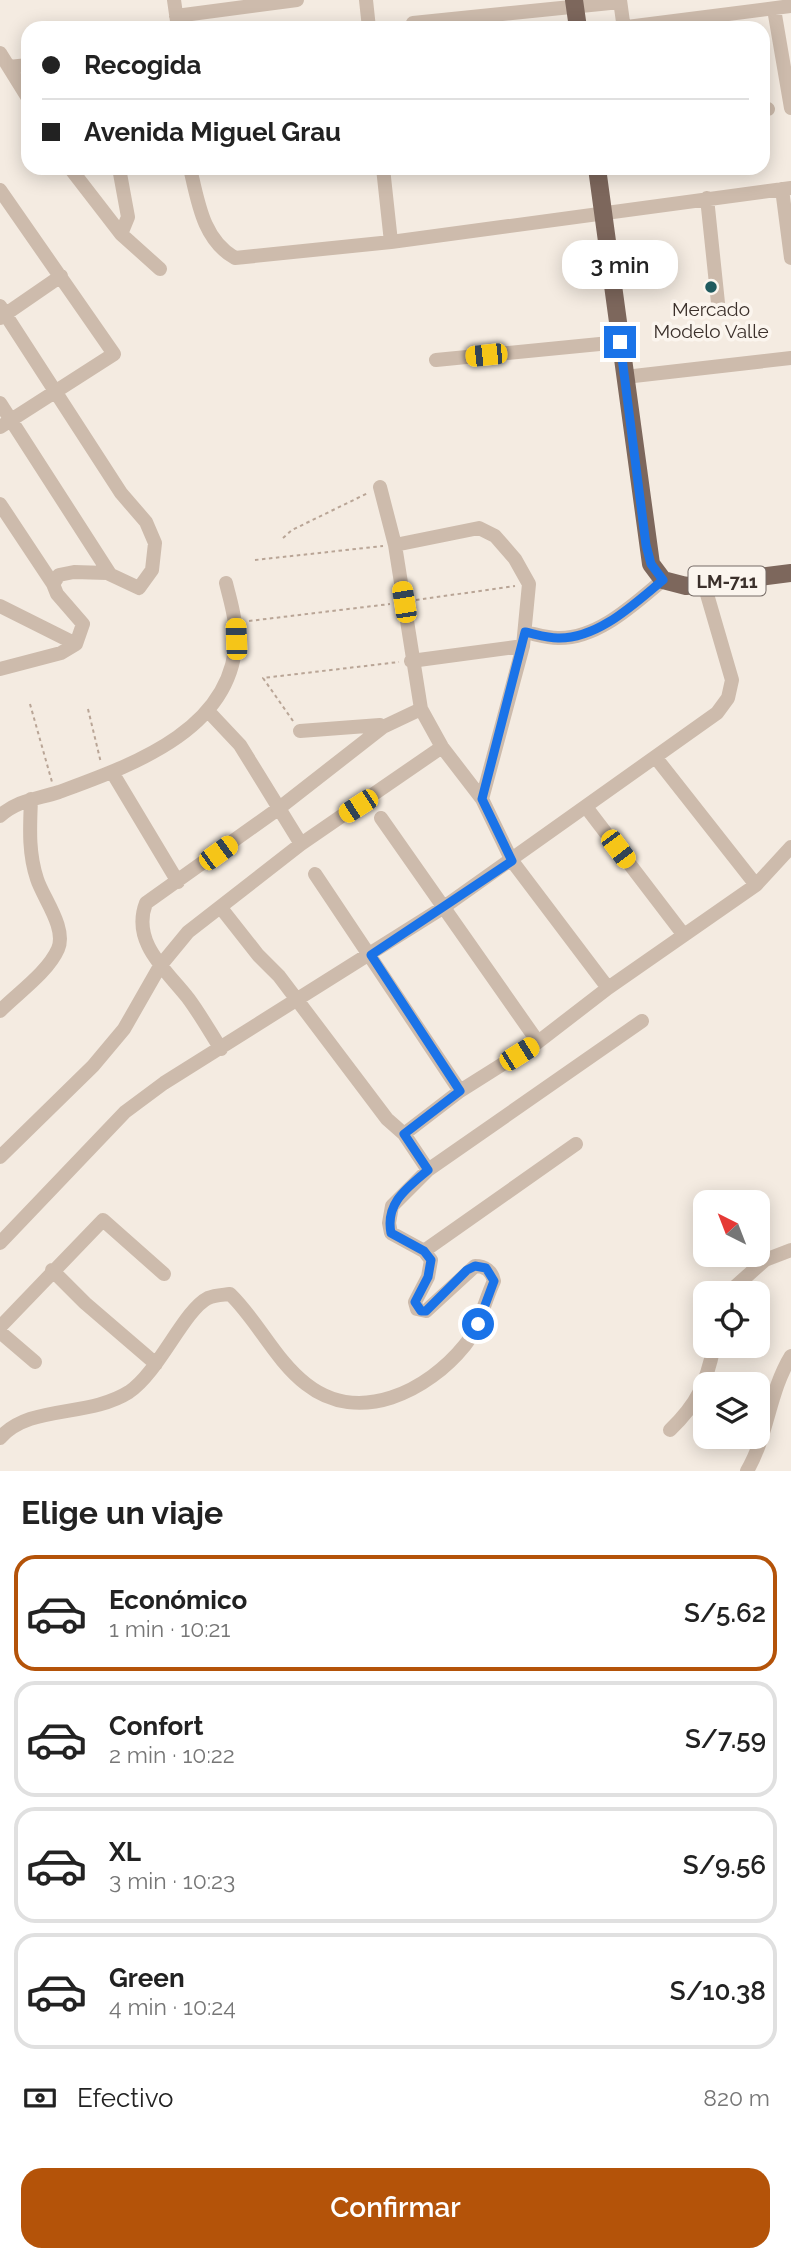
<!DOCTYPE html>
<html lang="es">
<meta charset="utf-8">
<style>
:root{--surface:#fff;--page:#f6f6f6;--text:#222;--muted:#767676;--line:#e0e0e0;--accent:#b45309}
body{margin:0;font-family:Raleway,sans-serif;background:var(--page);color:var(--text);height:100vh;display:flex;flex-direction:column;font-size:26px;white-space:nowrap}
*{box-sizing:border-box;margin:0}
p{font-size:23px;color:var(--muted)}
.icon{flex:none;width:38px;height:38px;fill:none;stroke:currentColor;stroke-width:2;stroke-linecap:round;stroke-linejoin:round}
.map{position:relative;height:1471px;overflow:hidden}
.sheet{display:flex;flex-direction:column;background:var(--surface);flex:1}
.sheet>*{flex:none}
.banner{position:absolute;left:21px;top:21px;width:749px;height:154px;border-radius:21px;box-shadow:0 4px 18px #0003;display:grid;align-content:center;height:154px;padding:0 21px;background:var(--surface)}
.needle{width:46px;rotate:318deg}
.controls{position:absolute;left:693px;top:1190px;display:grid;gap:14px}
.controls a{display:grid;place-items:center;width:77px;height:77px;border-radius:14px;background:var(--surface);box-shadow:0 4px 18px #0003;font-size:35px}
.end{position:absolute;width:32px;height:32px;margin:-16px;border:9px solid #1a73e8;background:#fff;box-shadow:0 0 0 4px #fff}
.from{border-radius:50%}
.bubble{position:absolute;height:49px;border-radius:21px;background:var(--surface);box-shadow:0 4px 18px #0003;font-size:23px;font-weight:600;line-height:49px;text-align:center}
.car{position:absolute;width:21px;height:42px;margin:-21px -10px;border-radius:9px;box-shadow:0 0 5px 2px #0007;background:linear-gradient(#f5c518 24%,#345 0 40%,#f5c518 0 76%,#345 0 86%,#f5c518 0)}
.banner b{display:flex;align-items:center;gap:24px;height:66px;font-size:26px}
.banner b+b{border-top:2px solid var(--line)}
.banner i{width:18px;height:18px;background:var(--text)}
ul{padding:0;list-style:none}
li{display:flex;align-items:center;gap:21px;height:116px;margin:0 14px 10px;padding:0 7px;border:4px solid var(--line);border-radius:21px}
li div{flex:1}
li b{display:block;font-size:26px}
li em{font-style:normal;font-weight:600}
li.active{border-color:var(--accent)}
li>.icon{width:63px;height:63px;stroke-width:1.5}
h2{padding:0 21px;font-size:32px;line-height:84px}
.pay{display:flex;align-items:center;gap:18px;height:77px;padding:0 21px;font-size:26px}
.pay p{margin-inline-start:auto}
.primary-button{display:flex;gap:14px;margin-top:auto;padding:14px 21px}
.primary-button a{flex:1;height:80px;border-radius:21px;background:var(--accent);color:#fff;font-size:28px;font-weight:600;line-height:80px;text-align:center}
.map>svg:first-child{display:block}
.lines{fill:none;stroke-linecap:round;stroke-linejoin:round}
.path{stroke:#b9a596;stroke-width:2;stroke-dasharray:3.5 3.5;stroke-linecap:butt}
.minor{stroke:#cdbbac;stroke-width:14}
.major{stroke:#7d675c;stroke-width:18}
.route{stroke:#1a73e8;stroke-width:9}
.poi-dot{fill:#1f5a5e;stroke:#fbf5ee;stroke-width:2.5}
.labels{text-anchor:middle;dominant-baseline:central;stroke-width:7;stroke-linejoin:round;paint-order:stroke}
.shield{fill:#fbf5ee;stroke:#756b66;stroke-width:2}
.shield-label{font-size:18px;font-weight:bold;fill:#3b302b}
.poi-label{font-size:19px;fill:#3b302b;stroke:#fbf5ee}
</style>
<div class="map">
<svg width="791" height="1471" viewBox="0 0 791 1471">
<rect width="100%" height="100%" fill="#f4ebe1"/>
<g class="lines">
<!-- path -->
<path class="path" d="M 283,538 L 292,530 L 368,493
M 255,560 L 383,546
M 416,600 L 515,586
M 249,621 L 390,604
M 30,704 L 52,782
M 88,709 L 101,763
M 293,721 L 263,678 L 399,662"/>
<!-- minor -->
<path class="minor" d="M 174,0 L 178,28
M 366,0 L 369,28
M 620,0 L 623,22 L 627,27 L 791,6
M 774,9 L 791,108
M 176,16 L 297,0
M 413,23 L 620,2
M 0,53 L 28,98
M 9,67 L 28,65
M 763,110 L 768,109
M 70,168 L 121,234 L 160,269
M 119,168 L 128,217 L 121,234
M 190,168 C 198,202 203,240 235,258 L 391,242 L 791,188
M 383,168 L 391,242
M 782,189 L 791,258
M 0,190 L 114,354 L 0,427
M 707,198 L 718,303
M 0,306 L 121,493 L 146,522 L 155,543 L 152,570 L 139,588 L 107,573 L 74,572 L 59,575 L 53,584 L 57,594 L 83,624 L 76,644 L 61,653 L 0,669
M 0,318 L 61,276
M 436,360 L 620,342
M 625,377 L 791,358
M 0,403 L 110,574
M 380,487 L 395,545 L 421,709 L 442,747 L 482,799 L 512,861 L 608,988
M 0,504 L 53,584
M 395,545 L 479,528 L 495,536 L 515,559 L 529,584 L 523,646 L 482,799
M 0,606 L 76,644
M 525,632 C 535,634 547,638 558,638 C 598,639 634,604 663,580
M 411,661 L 523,646
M 208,711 L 240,745 L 301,844
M 383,727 L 421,709
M 656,758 L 756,885
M 112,772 L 178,882
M 586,807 L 683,934
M 0,816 C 17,800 38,799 59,792 C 132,765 235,730 236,636 C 236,618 230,600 226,583
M 381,818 L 538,1042
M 315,874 L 460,1091
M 221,908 L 258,955 L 279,976 L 387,1119 L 404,1134
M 0,1011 C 18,993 48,972 58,949 C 67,928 43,898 37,879 C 28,852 30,826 31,799
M 221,1049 C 210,1032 200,1014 188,998 C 166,970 131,942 146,903 L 278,809 L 383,727 L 380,725 L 300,731
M 0,1157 L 93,1066 L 124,1029 L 160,966 L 188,932 L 301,844 L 442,747
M 428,1170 L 404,1134 L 460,1091 L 538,1042 L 608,988 L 756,885 L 791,847
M 0,1243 L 125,1112 L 164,1083 L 444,907 L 717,713 L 728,698 L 732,680 L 704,584
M 424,1251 L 576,1144
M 52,1270 L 85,1303 L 156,1364
M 728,1293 L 765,1260 L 791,1250
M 0,1327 L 103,1220 L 164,1274
M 0,1332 L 35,1362
M 670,1430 C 698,1403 706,1384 714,1346
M 0,1438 C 30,1404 88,1418 129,1392 C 159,1372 184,1310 208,1298 C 215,1295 223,1295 230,1294 C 258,1321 275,1360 306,1384 C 359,1426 428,1391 465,1345 C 480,1326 484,1302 494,1281 C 492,1271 485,1266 475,1266 L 426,1311 L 417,1309 L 415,1302 L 428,1277 L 431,1260 L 424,1251 L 391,1233 L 389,1223 L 392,1206 L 428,1170 L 642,1021
M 747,1471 C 768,1435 769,1392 791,1356"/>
<!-- major -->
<path class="major" d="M 574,0 L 578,28
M 597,168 L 651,564 L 663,580 L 686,586 L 791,573"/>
</g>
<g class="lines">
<!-- route -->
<path class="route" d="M 478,1324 L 494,1281 L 486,1268 L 475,1266 L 467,1270 L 426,1311 L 421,1311 L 415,1302 L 428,1277 L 431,1260 L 424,1251 L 391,1233 C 385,1203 407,1188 428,1170 L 404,1134 L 460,1091 L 371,955 L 512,861 L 482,799 L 525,632 C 535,634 547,638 558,638 C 598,639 634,604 663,580 L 651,564 L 646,545 L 620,342"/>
</g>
<!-- markers -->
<circle class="poi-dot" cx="711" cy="287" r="7"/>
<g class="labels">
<!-- shield labels -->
<rect class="shield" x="688.5" y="566.5" width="77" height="29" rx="5"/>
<g class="shield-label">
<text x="727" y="581">LM-711</text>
</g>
<!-- poi labels -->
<g class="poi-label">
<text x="711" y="309">Mercado<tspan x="711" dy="22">Modelo Valle</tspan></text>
</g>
</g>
</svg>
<div class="controls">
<a><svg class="needle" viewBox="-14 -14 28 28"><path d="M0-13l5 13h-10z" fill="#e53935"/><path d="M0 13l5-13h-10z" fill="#767676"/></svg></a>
<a><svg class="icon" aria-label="locate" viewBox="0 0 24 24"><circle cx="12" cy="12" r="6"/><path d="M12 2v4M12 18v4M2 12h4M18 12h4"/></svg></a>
<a><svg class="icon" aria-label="layers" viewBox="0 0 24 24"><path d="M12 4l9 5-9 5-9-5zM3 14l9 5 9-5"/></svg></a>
</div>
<i class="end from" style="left:478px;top:1324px"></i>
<i class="end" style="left:620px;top:342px"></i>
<div class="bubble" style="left:562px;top:240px;width:116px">3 min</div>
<i class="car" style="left:486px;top:355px;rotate:264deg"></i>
<i class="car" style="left:404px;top:602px;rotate:351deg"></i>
<i class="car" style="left:236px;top:639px;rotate:358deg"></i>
<i class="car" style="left:358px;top:806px;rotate:237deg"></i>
<i class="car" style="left:618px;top:849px;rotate:143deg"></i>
<i class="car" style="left:218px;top:853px;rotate:54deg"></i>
<i class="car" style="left:519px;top:1054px;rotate:58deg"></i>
<div class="banner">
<b><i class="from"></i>Recogida</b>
<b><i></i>Avenida Miguel Grau</b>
</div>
</div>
<section class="sheet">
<h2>Elige un viaje</h2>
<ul>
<li class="active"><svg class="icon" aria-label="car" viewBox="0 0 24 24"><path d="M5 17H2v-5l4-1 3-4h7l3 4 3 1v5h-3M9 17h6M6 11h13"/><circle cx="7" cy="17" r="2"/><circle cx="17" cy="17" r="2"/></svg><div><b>Económico</b><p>1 min · 10:21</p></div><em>S/5.62</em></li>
<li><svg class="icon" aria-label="car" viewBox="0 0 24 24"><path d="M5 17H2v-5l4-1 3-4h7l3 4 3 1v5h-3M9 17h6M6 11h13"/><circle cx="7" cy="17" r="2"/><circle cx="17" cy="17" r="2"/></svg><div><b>Confort</b><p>2 min · 10:22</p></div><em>S/7.59</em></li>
<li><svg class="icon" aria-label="car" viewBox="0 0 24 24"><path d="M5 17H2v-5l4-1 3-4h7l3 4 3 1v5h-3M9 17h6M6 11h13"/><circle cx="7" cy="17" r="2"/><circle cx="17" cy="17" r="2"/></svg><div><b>XL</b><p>3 min · 10:23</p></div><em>S/9.56</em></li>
<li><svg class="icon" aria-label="car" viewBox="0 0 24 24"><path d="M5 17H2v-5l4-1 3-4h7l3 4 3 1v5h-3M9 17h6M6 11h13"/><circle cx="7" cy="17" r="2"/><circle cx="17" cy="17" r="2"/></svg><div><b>Green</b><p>4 min · 10:24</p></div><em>S/10.38</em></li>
</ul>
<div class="pay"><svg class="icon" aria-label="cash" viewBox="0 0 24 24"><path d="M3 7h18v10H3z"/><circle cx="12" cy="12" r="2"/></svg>Efectivo<p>820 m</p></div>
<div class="primary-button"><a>Confirmar</a></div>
</section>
